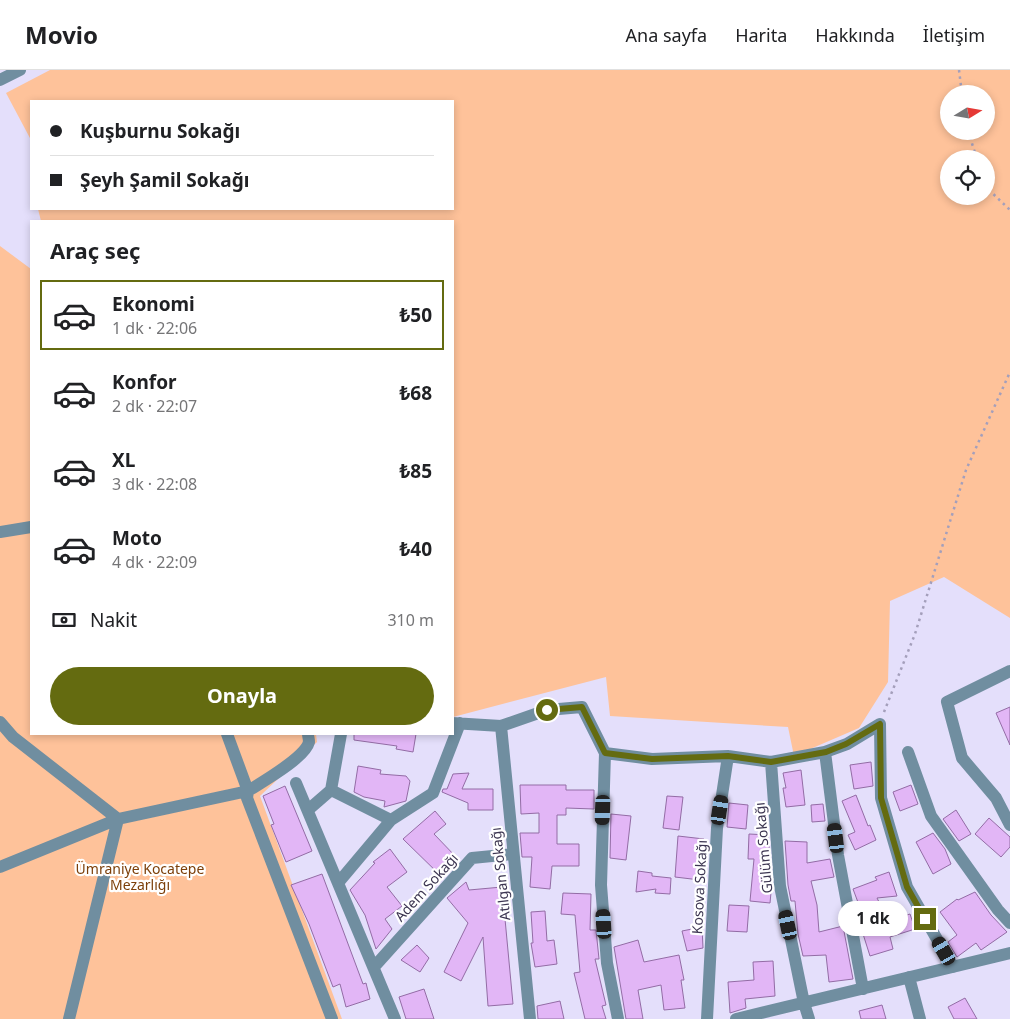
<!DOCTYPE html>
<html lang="tr">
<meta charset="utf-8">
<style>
:root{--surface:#fff;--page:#f6f6f6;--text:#202124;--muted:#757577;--line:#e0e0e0;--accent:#646b10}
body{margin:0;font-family:"Noto Sans",sans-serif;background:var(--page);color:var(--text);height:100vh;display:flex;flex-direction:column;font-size:19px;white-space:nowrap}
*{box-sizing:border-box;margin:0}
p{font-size:16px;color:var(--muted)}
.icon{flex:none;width:28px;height:28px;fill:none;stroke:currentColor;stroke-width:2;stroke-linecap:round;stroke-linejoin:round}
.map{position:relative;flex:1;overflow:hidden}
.panel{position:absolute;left:30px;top:150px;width:424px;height:515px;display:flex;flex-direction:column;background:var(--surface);border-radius:0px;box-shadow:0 2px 8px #0003}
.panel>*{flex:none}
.banner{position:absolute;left:30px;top:30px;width:424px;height:110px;border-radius:0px;box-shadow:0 2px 8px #0003;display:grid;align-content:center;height:110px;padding:0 20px;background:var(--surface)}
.needle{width:32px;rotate:79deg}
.controls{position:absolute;left:940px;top:15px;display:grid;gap:10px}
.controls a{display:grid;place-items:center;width:55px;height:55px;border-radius:50%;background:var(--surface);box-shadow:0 2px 8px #0003;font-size:25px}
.end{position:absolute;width:22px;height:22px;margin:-11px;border:6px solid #646b10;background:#fff;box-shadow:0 0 0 2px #fff}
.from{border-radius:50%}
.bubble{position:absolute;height:35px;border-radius:18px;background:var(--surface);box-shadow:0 2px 8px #0003;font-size:16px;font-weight:700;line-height:35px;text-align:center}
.car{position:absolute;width:15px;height:30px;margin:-15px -8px;border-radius:6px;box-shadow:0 0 4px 1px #0007;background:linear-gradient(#222 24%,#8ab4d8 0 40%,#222 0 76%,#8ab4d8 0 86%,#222 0)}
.banner b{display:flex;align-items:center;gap:18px;height:48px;font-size:19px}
.banner b+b{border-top:1px solid var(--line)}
.banner i{width:12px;height:12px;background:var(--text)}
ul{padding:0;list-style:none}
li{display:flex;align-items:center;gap:15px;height:70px;margin:0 10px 8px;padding:0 10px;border:2px solid transparent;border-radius:0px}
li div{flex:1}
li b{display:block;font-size:19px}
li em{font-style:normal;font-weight:700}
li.on{border-color:var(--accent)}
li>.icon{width:45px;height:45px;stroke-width:1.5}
h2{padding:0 20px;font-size:22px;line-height:60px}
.pay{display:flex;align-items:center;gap:12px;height:55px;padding:0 20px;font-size:19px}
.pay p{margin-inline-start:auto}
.button{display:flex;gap:10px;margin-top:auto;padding:10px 20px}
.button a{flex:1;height:58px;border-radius:30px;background:var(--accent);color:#fff;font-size:20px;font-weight:700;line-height:58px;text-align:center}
header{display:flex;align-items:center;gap:30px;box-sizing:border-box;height:70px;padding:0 25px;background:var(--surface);border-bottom:1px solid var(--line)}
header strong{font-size:24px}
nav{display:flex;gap:28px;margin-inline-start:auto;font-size:18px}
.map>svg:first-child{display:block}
.green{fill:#fec29a;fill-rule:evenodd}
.building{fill:#e2b6f6;stroke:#936ca5}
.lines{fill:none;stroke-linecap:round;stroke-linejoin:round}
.path{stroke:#a49fbb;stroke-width:2.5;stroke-dasharray:2.5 4;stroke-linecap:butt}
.minor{stroke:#708ea0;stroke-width:12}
.route{stroke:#646b10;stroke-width:6}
.labels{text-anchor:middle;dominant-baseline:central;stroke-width:4.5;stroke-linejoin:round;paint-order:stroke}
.street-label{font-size:14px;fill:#3c3551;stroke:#fff}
.park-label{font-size:14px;fill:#7c3f09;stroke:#fff}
</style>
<header>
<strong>Movio</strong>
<nav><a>Ana sayfa</a><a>Harita</a><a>Hakkında</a><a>İletişim</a></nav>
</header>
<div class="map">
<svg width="1010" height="949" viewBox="0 0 1010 949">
<rect width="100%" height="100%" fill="#e4dffb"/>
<!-- green -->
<path class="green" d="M 50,0 L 1010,0 L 1010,548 L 944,507 L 890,531 L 888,612 L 859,658 L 794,686 L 788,657 L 610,646 L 606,607 L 453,647 L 452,151 L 41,151 L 38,139 L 452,139 L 452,31 L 31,31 L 31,70 L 6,23 ZM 949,24 L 986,24 L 986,61 L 949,61 ZM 949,89 L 986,89 L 986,126 L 949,126 Z
M 0,176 L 31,199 L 31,664 L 316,664 L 317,672 L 260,726 L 342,949 L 0,949 Z"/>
<!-- building -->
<path class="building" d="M 1010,637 L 1010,675 L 996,643 Z
M 354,664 L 416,664 L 413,682 L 396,679 L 397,676 L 354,670 Z
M 871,692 L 873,716 L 854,719 L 850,695 Z
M 358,696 L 381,700 L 380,704 L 406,706 L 410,711 L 406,731 L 384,737 L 385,731 L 364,727 L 354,722 Z
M 801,700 L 805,735 L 786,737 L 783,718 L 786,718 L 783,703 Z
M 469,703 L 462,719 L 493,719 L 493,740 L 468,740 L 468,733 L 442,722 L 443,719 L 447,719 L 453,704 Z
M 520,715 L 566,715 L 566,720 L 594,720 L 594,739 L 566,738 L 566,745 L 557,745 L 557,774 L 579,774 L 579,796 L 552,796 L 550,819 L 530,817 L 532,787 L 522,787 L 520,763 L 539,763 L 539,743 L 521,744 Z
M 911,715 L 918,734 L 900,741 L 893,722 Z
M 285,716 L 312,781 L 286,792 L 271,755 L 274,754 L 263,726 Z
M 856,725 L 868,756 L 870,755 L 876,770 L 855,780 L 848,765 L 855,762 L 842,731 Z
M 667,726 L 683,727 L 679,760 L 663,758 Z
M 729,733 L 748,735 L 746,759 L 727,757 Z
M 823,734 L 825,751 L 812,752 L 811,735 Z
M 956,740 L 971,764 L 959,771 L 943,749 Z
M 435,741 L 446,754 L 434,764 L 457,788 L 443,808 L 403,769 Z
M 611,744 L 631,746 L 626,790 L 610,788 Z
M 989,748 L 1010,767 L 1010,777 L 1001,787 L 975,764 Z
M 933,763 L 945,779 L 951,794 L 933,804 L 916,772 Z
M 749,764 L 768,765 L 772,812 L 770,833 L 750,831 L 754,789 L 748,789 Z
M 678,766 L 704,769 L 700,810 L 675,807 Z
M 785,771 L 807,772 L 807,793 L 830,789 L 834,807 L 811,811 L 817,835 L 819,862 L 843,856 L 853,909 L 829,912 L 826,885 L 803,886 L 798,864 L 795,831 L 791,831 L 788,815 Z
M 390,779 L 407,802 L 387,817 L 402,836 L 385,849 L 392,859 L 376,879 L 365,845 L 350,820 L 375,793 L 373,792 Z
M 638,801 L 652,803 L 652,806 L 671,808 L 670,824 L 655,823 L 656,819 L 636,822 Z
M 889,802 L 897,826 L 877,828 L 879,832 L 875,833 L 881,853 L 910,844 L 915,859 L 890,867 L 893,879 L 870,886 L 857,845 L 862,843 L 853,819 L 877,810 L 875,807 Z
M 322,804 L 363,914 L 366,913 L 370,929 L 346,937 L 340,914 L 333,917 L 309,854 L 291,815 Z
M 466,812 L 469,820 L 502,817 L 513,934 L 488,936 L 483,867 L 461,911 L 444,902 L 468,853 L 447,828 Z
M 975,822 L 991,845 L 1007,862 L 981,880 L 976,873 L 957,887 L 948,872 L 957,865 L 940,842 L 957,829 L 958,830 Z
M 563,823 L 591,824 L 590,860 L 596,860 L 599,889 L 595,889 L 606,935 L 602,936 L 606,949 L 585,949 L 574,903 L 580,902 L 575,845 L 561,844 Z
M 729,835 L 749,836 L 747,862 L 727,861 Z
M 545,841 L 547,871 L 554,870 L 557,894 L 535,897 L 531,873 L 533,873 L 531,842 Z
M 702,857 L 703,878 L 687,881 L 682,861 Z
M 638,870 L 644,892 L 679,885 L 684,910 L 681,910 L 685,938 L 664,940 L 661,915 L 638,920 L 643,949 L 626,949 L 614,877 Z
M 417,875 L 429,888 L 420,902 L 401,890 Z
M 773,891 L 775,926 L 745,929 L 746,938 L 730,943 L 728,912 L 754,910 L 753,892 Z
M 424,919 L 434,949 L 406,949 L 399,927 Z
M 965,928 L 977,949 L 954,949 L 948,937 Z
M 560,931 L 564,949 L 538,949 L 537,936 Z
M 882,935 L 886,949 L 861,949 L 859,941 Z"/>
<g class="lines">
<!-- path -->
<path class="path" d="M 959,0 L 962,24
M 968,61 L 977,89
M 986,114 L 988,119 L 1010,140
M 884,642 L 915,564 L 966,400 L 1010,302"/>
<!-- minor -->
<path class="minor" d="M 0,10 L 20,0
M 0,462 L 31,457
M 1010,601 L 947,632 L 962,688 L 996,728 L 1010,755
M 0,652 L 13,667 L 118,749 L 69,949
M 452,653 L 501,656 L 547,640 L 582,637 L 605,683 L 652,689 L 728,686 L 771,692 L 825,682 L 847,674 L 880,654
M 880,654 L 881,728 L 907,817 L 953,897
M 501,656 L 530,949
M 308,664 C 308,666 309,669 309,672 C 305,688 262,712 248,721 L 247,728 L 332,949
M 825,682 L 838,785 L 863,919
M 908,682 L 931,746 L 998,840 L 1010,853
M 605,683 L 601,815 L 607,893 L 618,949
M 771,692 L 780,816 L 804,933 L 809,949
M 296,713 L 395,949
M 331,720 L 391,750 L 338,813
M 308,740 L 331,720 L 341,664
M 391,750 L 433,723 L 460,653
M 0,797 L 118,749 L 248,721 L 227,664
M 374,897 L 472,788 L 513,784
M 909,907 L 920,949
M 707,949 L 717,758 L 728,686
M 736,949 L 1010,883"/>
</g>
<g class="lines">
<!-- route -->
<path class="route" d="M 547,640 L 582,637 L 605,683 L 652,689 L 728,686 L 771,692 L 826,682 L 846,674 L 880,654 L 881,728 L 907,817 L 925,849"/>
</g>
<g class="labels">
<!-- street labels -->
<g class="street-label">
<text transform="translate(763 778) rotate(-95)">Gülüm Sokağı</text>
<text transform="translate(500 804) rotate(-96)">Atılgan Sokağı</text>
<text transform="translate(426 817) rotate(-48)">Adem Sokağı</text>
<text transform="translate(699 817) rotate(-87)">Kosova Sokağı</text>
</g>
<!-- park labels -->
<g class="park-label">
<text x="140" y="798">Ümraniye Kocatepe<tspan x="140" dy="16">Mezarlığı</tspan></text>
</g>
</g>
</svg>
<div class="controls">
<a><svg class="needle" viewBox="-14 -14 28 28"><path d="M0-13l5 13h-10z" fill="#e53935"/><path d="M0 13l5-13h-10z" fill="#757577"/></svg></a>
<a><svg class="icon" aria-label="locate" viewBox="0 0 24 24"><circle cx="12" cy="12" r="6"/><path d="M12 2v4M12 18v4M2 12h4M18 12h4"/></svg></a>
</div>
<i class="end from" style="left:547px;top:640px"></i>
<i class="end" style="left:925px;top:849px"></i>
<div class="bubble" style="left:838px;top:831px;width:70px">1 dk</div>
<i class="car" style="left:603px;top:740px;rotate:182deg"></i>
<i class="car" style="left:720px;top:740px;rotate:9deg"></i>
<i class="car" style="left:836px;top:768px;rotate:353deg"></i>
<i class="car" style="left:604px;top:854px;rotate:356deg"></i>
<i class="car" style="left:788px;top:855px;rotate:348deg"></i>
<i class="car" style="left:944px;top:881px;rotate:330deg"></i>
<div class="banner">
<b><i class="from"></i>Kuşburnu Sokağı</b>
<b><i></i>Şeyh Şamil Sokağı</b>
</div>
<section class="panel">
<h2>Araç seç</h2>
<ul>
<li class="on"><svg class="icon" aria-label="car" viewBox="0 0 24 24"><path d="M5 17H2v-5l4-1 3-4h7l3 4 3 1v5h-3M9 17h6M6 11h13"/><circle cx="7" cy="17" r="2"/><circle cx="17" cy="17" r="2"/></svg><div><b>Ekonomi</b><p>1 dk · 22:06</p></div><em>₺50</em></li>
<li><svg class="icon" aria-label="car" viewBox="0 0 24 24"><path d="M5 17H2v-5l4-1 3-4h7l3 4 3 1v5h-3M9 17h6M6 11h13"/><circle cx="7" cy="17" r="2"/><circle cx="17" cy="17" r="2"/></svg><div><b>Konfor</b><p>2 dk · 22:07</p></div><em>₺68</em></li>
<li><svg class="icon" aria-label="car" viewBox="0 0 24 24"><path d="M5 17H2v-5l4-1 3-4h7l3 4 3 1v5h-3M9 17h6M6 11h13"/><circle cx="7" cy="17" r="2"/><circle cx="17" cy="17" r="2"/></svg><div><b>XL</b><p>3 dk · 22:08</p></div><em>₺85</em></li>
<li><svg class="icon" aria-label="car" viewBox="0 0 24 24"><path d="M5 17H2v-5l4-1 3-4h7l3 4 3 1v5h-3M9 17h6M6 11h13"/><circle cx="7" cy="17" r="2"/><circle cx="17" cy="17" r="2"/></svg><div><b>Moto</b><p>4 dk · 22:09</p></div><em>₺40</em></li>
</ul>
<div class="pay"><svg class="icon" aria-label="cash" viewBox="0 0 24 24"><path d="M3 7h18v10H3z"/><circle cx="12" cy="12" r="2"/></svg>Nakit<p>310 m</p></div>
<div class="button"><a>Onayla</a></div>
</section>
</div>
